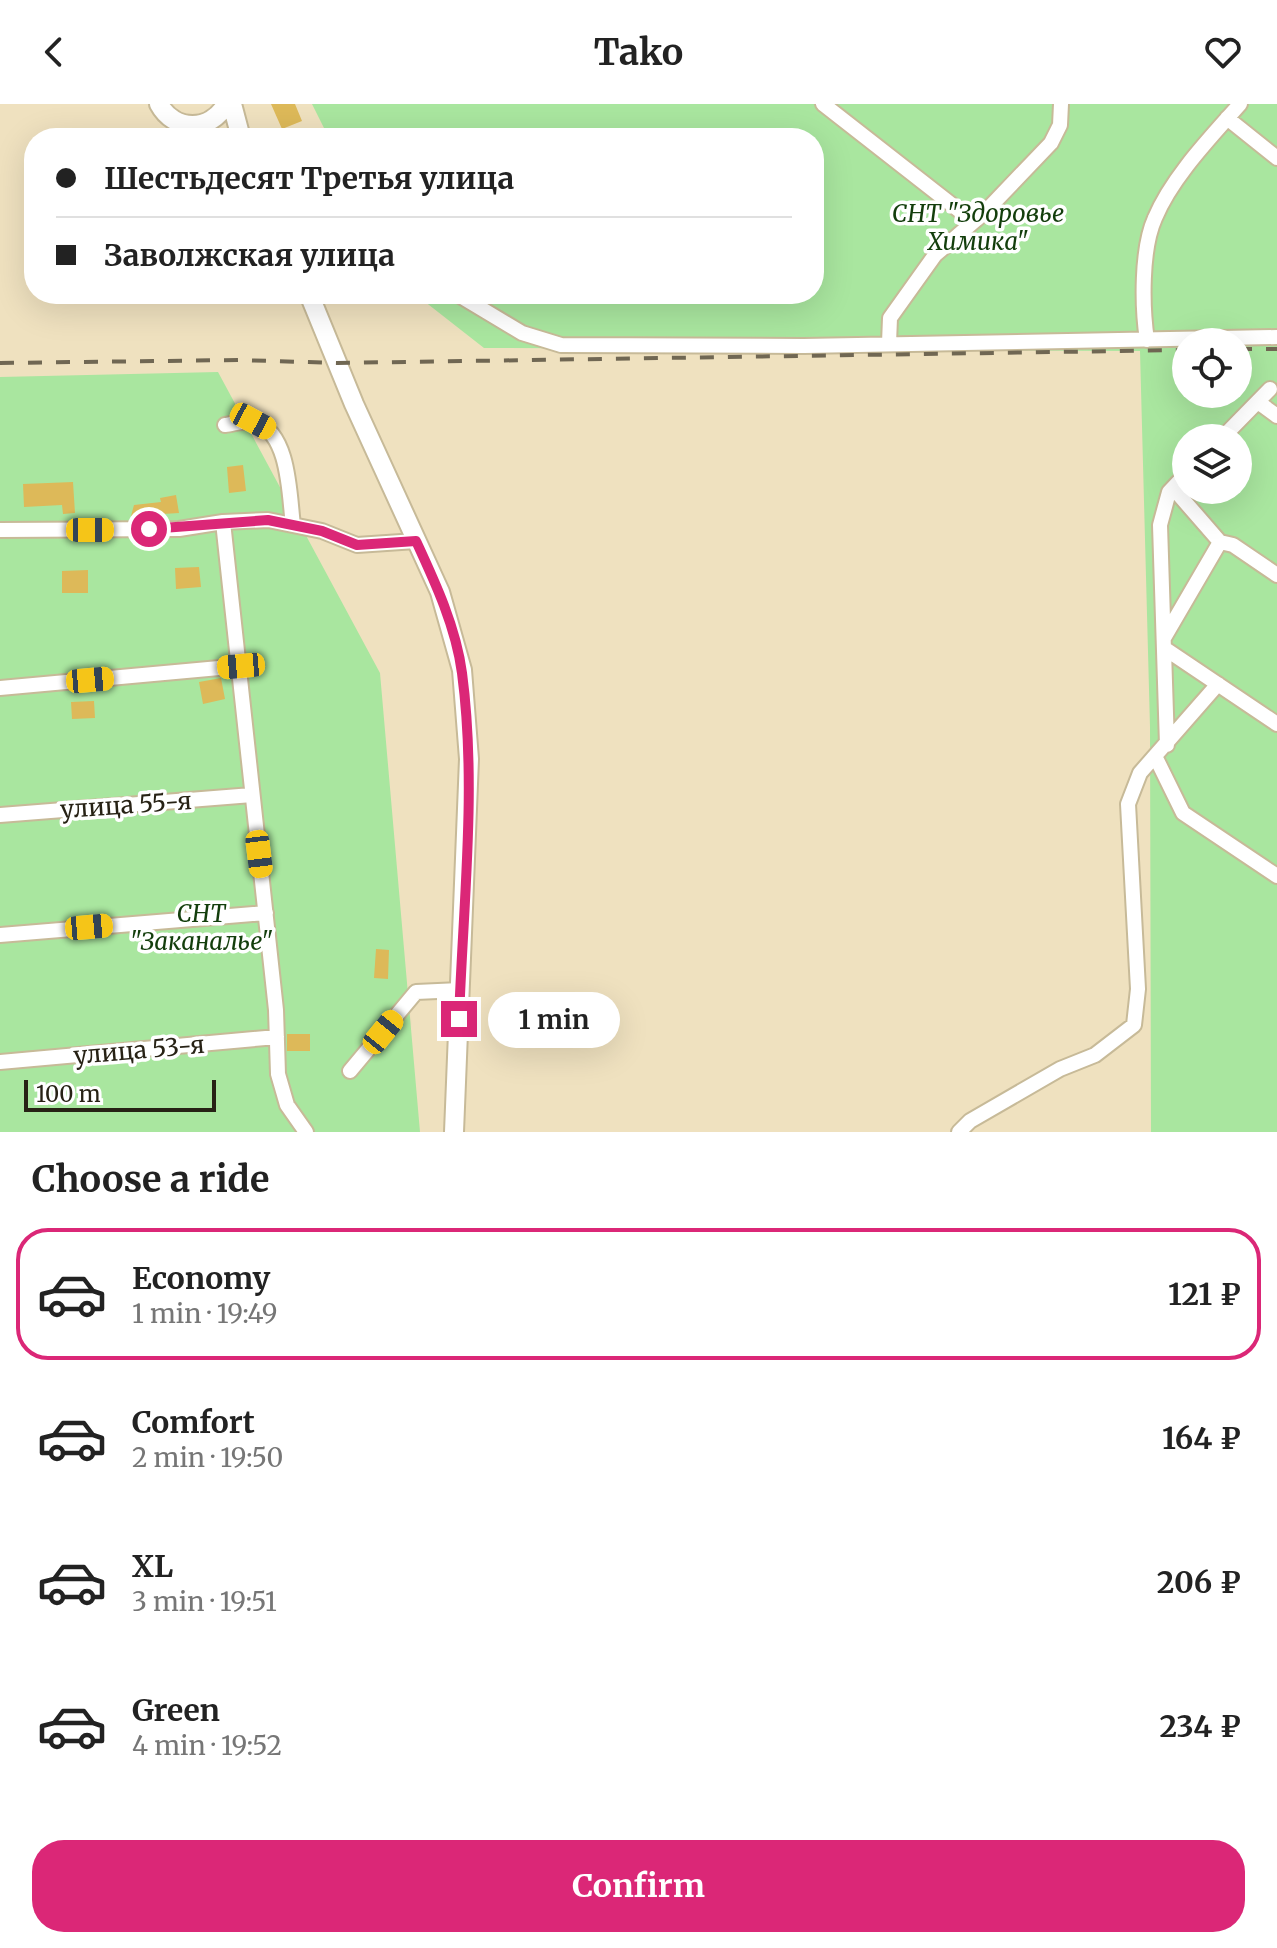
<!DOCTYPE html>
<meta charset="utf-8">
<style>
:root{--surface:#fff;--page:#f2f2f2;--text:#222;--muted:#767676;--line:#e0e0e0;--accent:#db2777}
body{margin:0;font-family:Merriweather,serif;background:var(--page);color:var(--text);height:100vh;display:flex;flex-direction:column;font-size:30px;white-space:nowrap}
*{box-sizing:border-box;margin:0}
p{font-size:26px;color:var(--muted)}
.icon{flex:none;width:44px;height:44px;fill:none;stroke:currentColor;stroke-width:2;stroke-linecap:round;stroke-linejoin:round}
.map{position:relative;height:1028px;overflow:hidden}
.sheet{display:flex;flex-direction:column;background:var(--surface);flex:1}
.sheet>*{flex:none}
.hud{position:absolute;left:24px;top:24px;width:800px;height:176px;border-radius:32px;box-shadow:0 8px 32px #0002;display:grid;align-content:center;height:176px;padding:0 32px;background:var(--surface)}
.tools{position:absolute;left:1172px;top:224px;display:grid;gap:16px}
.tools a{display:grid;place-items:center;width:80px;height:80px;border-radius:50%;background:var(--surface);box-shadow:0 8px 32px #0002;font-size:40px}
.scale{position:absolute;left:24px;bottom:20px;width:192px;box-sizing:border-box;padding-left:8px;border:4px solid #272215;border-top:0;font-size:22px;line-height:28px;white-space:nowrap;color:#272215;-webkit-text-stroke:6px #fff;paint-order:stroke}
.end{position:absolute;width:36px;height:36px;margin:-18px;border:10px solid #db2777;background:#fff;box-shadow:0 0 0 4px #fff}
.from{border-radius:50%}
.bubble{position:absolute;height:56px;border-radius:28px;background:var(--surface);box-shadow:0 8px 32px #0002;font-size:26px;font-weight:700;line-height:56px;text-align:center}
.car{position:absolute;width:24px;height:48px;margin:-24px -12px;border-radius:10px;box-shadow:0 0 6px 2px #0007;background:linear-gradient(#f5c518 24%,#345 0 40%,#f5c518 0 76%,#345 0 86%,#f5c518 0)}
.hud b{display:flex;align-items:center;gap:28px;height:76px;font-size:30px}
.hud b+b{border-top:2px solid var(--line)}
.hud i{width:20px;height:20px;background:var(--text)}
ul{padding:0;list-style:none}
li{display:flex;align-items:center;gap:24px;height:132px;margin:0 16px 12px;padding:0 16px;border:4px solid transparent;border-radius:32px}
li div{flex:1}
li b{display:block;font-size:30px}
li em{font-style:normal;font-weight:700}
li.selected{border-color:var(--accent)}
li>.icon{width:72px;height:72px;stroke-width:1.5}
h2{padding:0 32px;font-size:36px;line-height:96px}
.action{display:flex;gap:16px;margin-top:auto;padding:16px 32px}
.action a{flex:1;height:92px;border-radius:32px;background:var(--accent);color:#fff;font-size:32px;font-weight:700;line-height:92px;text-align:center}
header{display:flex;justify-content:space-between;align-items:center;height:104px;padding:0 32px;background:var(--surface);font-size:36px;font-weight:700}
.map>svg:first-child{display:block}
.green{fill:#a9e69f;fill-rule:evenodd}
.building{fill:#ddb959}
.lines{fill:none;stroke-linecap:round;stroke-linejoin:round}
.minor-casing{stroke:#c7ba98;stroke-width:18}
.major-casing{stroke:#c7ba98;stroke-width:22}
.minor{stroke:#fff;stroke-width:14}
.major{stroke:#fff;stroke-width:18}
.rail{stroke:#706753;stroke-width:4;stroke-dasharray:14 14;stroke-linecap:butt}
.route{stroke:#db2777;stroke-width:10}
.labels{text-anchor:middle;dominant-baseline:central;stroke-width:7;stroke-linejoin:round;paint-order:stroke}
.park-label{font-size:24px;font-style:italic;fill:#133e0c;stroke:#fff}
.street-label{font-size:24px;fill:#272215;stroke:#fff}
</style>
<header><svg class="icon" aria-label="back" viewBox="0 0 24 24"><path d="M15 5l-7 7 7 7"/></svg>Tako<svg class="icon" aria-label="heart" viewBox="0 0 24 24"><path d="M12 20l-8-8c-3-5 5-10 8-4 3-6 11-1 8 4z"/></svg></header>
<div class="map">
<svg width="1277" height="1028" viewBox="0 0 1277 1028">
<rect width="100%" height="100%" fill="#efe1bf"/>
<!-- green -->
<path class="green" d="M 312,0 L 1277,0 L 1277,1028 L 1151,1028 L 1150,623 L 1140,247 L 484,244 L 415,190 L 814,190 L 814,34 L 329,34 ZM 1186,238 L 1238,238 L 1238,290 L 1186,290 ZM 1186,334 L 1238,334 L 1238,386 L 1186,386 Z
M 218,268 L 380,569 L 420,1028 L 0,1028 L 0,273 Z"/>
<!-- building -->
<path class="building" d="M 271,0 L 295,0 L 302,17 L 282,25 Z
M 243,361 L 246,387 L 229,389 L 227,363 Z
M 73,378 L 75,409 L 63,410 L 62,401 L 24,403 L 23,380 Z
M 176,391 L 179,409 L 131,412 L 134,401 L 161,398 L 160,394 Z
M 199,463 L 201,483 L 176,485 L 175,464 Z
M 88,466 L 88,489 L 62,489 L 62,467 Z
M 221,574 L 225,595 L 203,600 L 199,578 Z
M 94,597 L 95,614 L 72,615 L 71,598 Z
M 376,845 L 389,846 L 388,875 L 374,874 Z
M 287,930 L 310,930 L 310,947 L 287,947 Z"/>
<g class="lines">
<!-- minor casing -->
<g class="minor-casing">
<path id="minor" d="M 823,0 L 965,111
M 1227,14 L 1277,54
M 457,190 L 522,229 L 561,241 L 804,242 L 1277,233
M 1147,236 C 1142,203 1141,145 1155,114 C 1172,73 1211,33 1240,0
M 889,239 L 890,214 L 935,151 L 985,108 L 1051,39 L 1060,21 L 1061,0
M 1258,298 L 1277,312
M 225,321 C 234,320 247,315 256,318 C 290,331 289,391 293,421
M 1222,334 L 1270,285
M 1173,384 L 1220,438 L 1233,441 L 1277,471
M 223,418 L 276,906 L 278,970 L 287,1001 L 306,1028
M 0,426 L 179,425 L 223,418 L 268,416 L 322,427 L 357,441 L 416,437
M 1164,534 L 1220,438
M 1164,544 L 1277,620
M 0,584 L 241,562
M 1167,641 L 1160,421 L 1169,388 L 1186,370
M 1156,654 L 1183,709 L 1277,772
M 0,711 L 252,691
M 0,831 L 266,809
M 0,958 L 277,933
M 350,967 L 416,888 L 460,886
M 959,1028 L 970,1017 L 1060,965 L 1095,951 L 1134,921 L 1138,885 L 1128,700 L 1140,669 L 1218,580"/>
</g>
<!-- major casing -->
<g class="major-casing">
<path id="major" d="M 159,0 C 174,28 211,28 226,0
M 232,0 L 241,34
M 309,190 L 354,300 L 440,488 L 462,566 L 469,655 L 454,1028"/>
</g>
<!-- minor -->
<use href="#minor" class="minor"/>
<!-- major -->
<use href="#major" class="major"/>
<!-- rail -->
<path class="rail" d="M 1238,245 L 1277,245
M 0,259 L 238,256 L 337,259 L 1186,246"/>
</g>
<g class="lines">
<!-- route -->
<path class="route" d="M 149,425 L 268,416 L 322,427 L 357,441 L 416,437 C 435,478 456,523 462,569 C 477,682 463,801 459,915"/>
</g>
<g class="labels">
<!-- park labels -->
<g class="park-label">
<text x="978" y="109">СНТ "Здоровье<tspan x="978" dy="28">Химика"</tspan></text>
<text x="201" y="809">СНТ<tspan x="201" dy="28">"Заканалье"</tspan></text>
</g>
<!-- street labels -->
<g class="street-label">
<text transform="translate(126 701) rotate(-4)">улица 55-я</text>
<text transform="translate(139 946) rotate(-5)">улица 53-я</text>
</g>
</g>
</svg>
<div class="tools">
<a><svg class="icon" aria-label="locate" viewBox="0 0 24 24"><circle cx="12" cy="12" r="6"/><path d="M12 2v4M12 18v4M2 12h4M18 12h4"/></svg></a>
<a><svg class="icon" aria-label="layers" viewBox="0 0 24 24"><path d="M12 4l9 5-9 5-9-5zM3 14l9 5 9-5"/></svg></a>
</div>
<div class="scale">100 m</div>
<i class="end from" style="left:149px;top:425px"></i>
<i class="end" style="left:459px;top:915px"></i>
<div class="bubble" style="left:488px;top:888px;width:132px">1 min</div>
<i class="car" style="left:253px;top:317px;rotate:118deg"></i>
<i class="car" style="left:90px;top:426px;rotate:90deg"></i>
<i class="car" style="left:241px;top:562px;rotate:265deg"></i>
<i class="car" style="left:90px;top:576px;rotate:85deg"></i>
<i class="car" style="left:259px;top:750px;rotate:173deg"></i>
<i class="car" style="left:89px;top:823px;rotate:85deg"></i>
<i class="car" style="left:383px;top:928px;rotate:39deg"></i>
<div class="hud">
<b><i class="from"></i>Шестьдесят Третья улица</b>
<b><i></i>Заволжская улица</b>
</div>
</div>
<section class="sheet">
<h2>Choose a ride</h2>
<ul>
<li class="selected"><svg class="icon" aria-label="car" viewBox="0 0 24 24"><path d="M5 17H2v-5l4-1 3-4h7l3 4 3 1v5h-3M9 17h6M6 11h13"/><circle cx="7" cy="17" r="2"/><circle cx="17" cy="17" r="2"/></svg><div><b>Economy</b><p>1 min · 19:49</p></div><em>121 ₽</em></li>
<li><svg class="icon" aria-label="car" viewBox="0 0 24 24"><path d="M5 17H2v-5l4-1 3-4h7l3 4 3 1v5h-3M9 17h6M6 11h13"/><circle cx="7" cy="17" r="2"/><circle cx="17" cy="17" r="2"/></svg><div><b>Comfort</b><p>2 min · 19:50</p></div><em>164 ₽</em></li>
<li><svg class="icon" aria-label="car" viewBox="0 0 24 24"><path d="M5 17H2v-5l4-1 3-4h7l3 4 3 1v5h-3M9 17h6M6 11h13"/><circle cx="7" cy="17" r="2"/><circle cx="17" cy="17" r="2"/></svg><div><b>XL</b><p>3 min · 19:51</p></div><em>206 ₽</em></li>
<li><svg class="icon" aria-label="car" viewBox="0 0 24 24"><path d="M5 17H2v-5l4-1 3-4h7l3 4 3 1v5h-3M9 17h6M6 11h13"/><circle cx="7" cy="17" r="2"/><circle cx="17" cy="17" r="2"/></svg><div><b>Green</b><p>4 min · 19:52</p></div><em>234 ₽</em></li>
</ul>
<div class="action"><a>Confirm</a></div>
</section>
